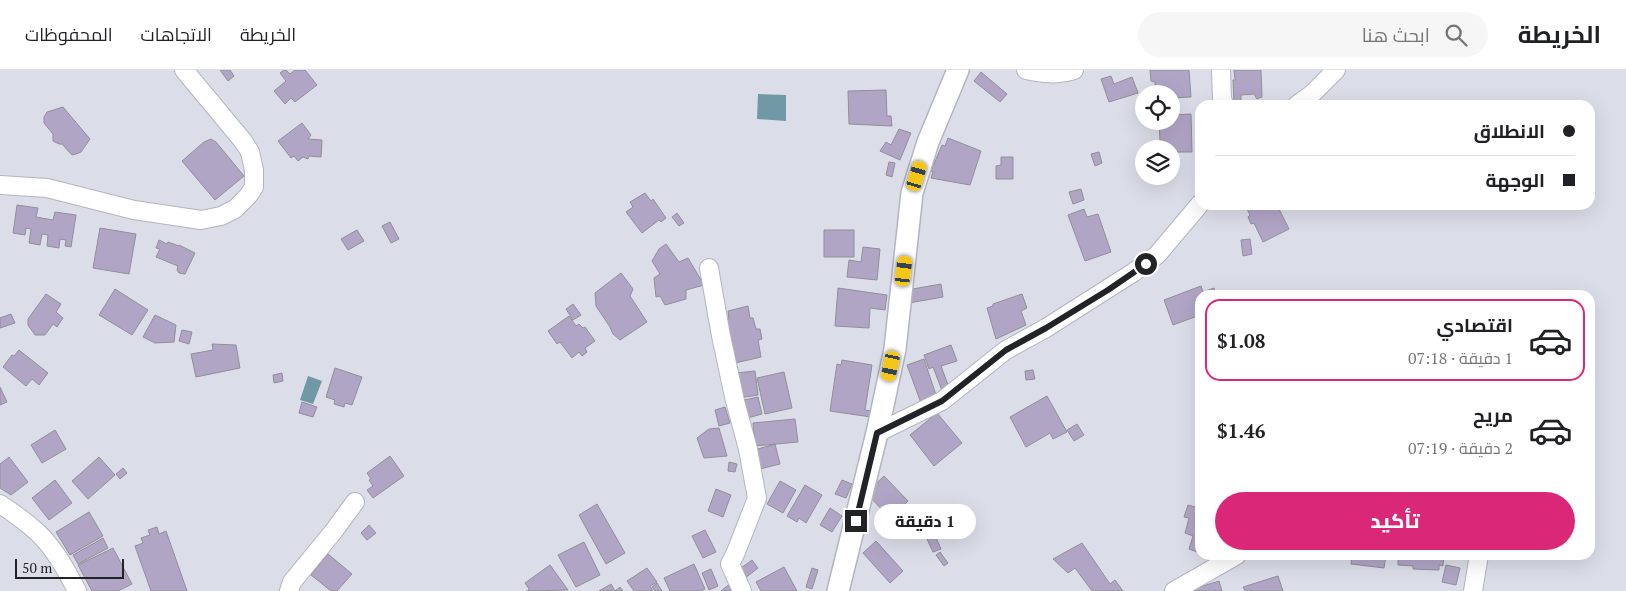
<!DOCTYPE html>
<html lang="ar">
<meta charset="utf-8">
<style>
:root{--surface:#fff;--page:#f6f6f6;--text:#202124;--muted:#757577;--line:#e0e0e0;--accent:#db2777}
body{margin:0;font-family:"PT Serif",Cairo,serif;background:var(--page);color:var(--text);direction:rtl;height:100vh;display:flex;flex-direction:column;font-size:19px;white-space:nowrap}
*{box-sizing:border-box;margin:0}
p{font-size:16px;color:var(--muted)}
.icon{flex:none;width:28px;height:28px;fill:none;stroke:currentColor;stroke-width:2;stroke-linecap:round;stroke-linejoin:round}
.map{position:relative;flex:1;overflow:hidden;direction:ltr}
.drawer{position:absolute;left:1195px;top:220px;width:400px;height:270px;display:flex;flex-direction:column;background:var(--surface);border-radius:15px;box-shadow:0 5px 20px #0002;direction:rtl}
.drawer>*{flex:none}
.hud{position:absolute;left:1195px;top:30px;width:400px;height:110px;border-radius:15px;box-shadow:0 5px 20px #0002;direction:rtl;display:grid;align-content:center;height:110px;padding:0 20px;background:var(--surface)}
.fabs{position:absolute;left:1135px;top:15px;display:grid;gap:10px}
.fabs a{display:grid;place-items:center;width:45px;height:45px;border-radius:50%;background:var(--surface);box-shadow:0 5px 20px #0002;font-size:25px}
.scale{position:absolute;left:15px;bottom:12px;width:109px;box-sizing:border-box;padding-left:5px;border:2px solid #222327;border-top:0;font-size:14px;line-height:18px;white-space:nowrap;color:#222327;-webkit-text-stroke:4px #dbdee9;paint-order:stroke}
.end{position:absolute;width:22px;height:22px;margin:-11px;border:6px solid #222327;background:#fff;box-shadow:0 0 0 2px #fff}
.from{border-radius:50%}
.bubble{position:absolute;height:35px;border-radius:18px;background:var(--surface);box-shadow:0 5px 20px #0002;font-size:16px;font-weight:800;line-height:35px;text-align:center;direction:rtl}
.car{position:absolute;width:15px;height:30px;margin:-15px -8px;border-radius:6px;box-shadow:0 0 4px 1px #0007;background:linear-gradient(#f5c518 24%,#345 0 40%,#f5c518 0 76%,#345 0 86%,#f5c518 0)}
.hud b{display:flex;align-items:center;gap:18px;height:48px;font-size:19px}
.hud b+b{border-top:1px solid var(--line)}
.hud i{width:12px;height:12px;background:var(--text)}
ul{padding:9px 0 0;list-style:none}
li{display:flex;align-items:center;gap:15px;height:82px;margin:0 10px 8px;padding:0 10px;border:2px solid transparent;border-radius:15px}
li div{flex:1}
li b{display:block;font-size:19px}
li em{font-style:normal;font-weight:800}
li.on{border-color:var(--accent)}
li>.icon{width:45px;height:45px;stroke-width:1.5}
.cta{display:flex;gap:10px;margin-top:auto;padding:10px 20px}
.cta a{flex:1;height:58px;border-radius:30px;background:var(--accent);color:#fff;font-size:20px;font-weight:800;line-height:58px;text-align:center}
header{display:flex;align-items:center;gap:30px;box-sizing:border-box;height:70px;padding:0 25px;background:var(--surface);border-bottom:1px solid var(--line)}
header strong{font-size:24px}
nav{display:flex;gap:28px;margin-inline-start:auto;font-size:18px}
.search{width:350px;height:45px;background:var(--page);display:flex;align-items:center;gap:12px;box-sizing:border-box;padding:0 18px;border-radius:28px;color:var(--muted);font-size:19px}
.map>svg:first-child{display:block}
.water{fill:#7098a5}
.building{fill:#b1a5c6;stroke:#918e98}
.lines{fill:none;stroke-linecap:round;stroke-linejoin:round}
.minor-casing{stroke:#b2b5c0;stroke-width:20}
.tertiary-casing{stroke:#b2b5c0;stroke-width:24}
.minor{stroke:#fff;stroke-width:18}
.tertiary{stroke:#fff;stroke-width:21}
.route{stroke:#222327;stroke-width:6}
</style>
<header>
<strong>الخريطة</strong>
<div class="search"><svg class="icon" aria-label="search" viewBox="0 0 24 24"><circle cx="10" cy="10" r="6"/><path d="M15 15l6 6"/></svg>ابحث هنا</div>
<nav><a>الخريطة</a><a>الاتجاهات</a><a>المحفوظات</a></nav>
</header>
<div class="map">
<svg width="1626" height="521" viewBox="0 0 1626 521">
<rect width="100%" height="100%" fill="#dbdee9"/>
<!-- water -->
<path class="water" d="M 758,24 L 786,25 L 786,51 L 757,49 Z
M 308,306 L 322,311 L 313,334 L 300,330 Z"/>
<!-- building -->
<path class="building" d="M 220,0 L 230,0 L 234,6 L 228,11 Z
M 284,0 L 286,0 L 290,4 L 295,0 L 305,0 L 317,15 L 295,32 L 291,28 L 285,34 L 274,21 L 286,11 L 280,3 Z
M 1150,0 L 1189,0 L 1191,27 L 1171,28 L 1171,24 L 1155,24 L 1155,12 L 1151,11 Z
M 1234,0 L 1261,0 L 1262,27 L 1257,29 L 1254,24 L 1241,25 L 1241,31 L 1234,31 L 1233,10 L 1235,10 Z
M 981,2 L 1007,24 L 1000,32 L 974,11 Z
M 1111,6 L 1114,14 L 1132,7 L 1138,23 L 1109,32 L 1101,9 Z
M 886,20 L 887,46 L 891,46 L 892,56 L 849,54 L 848,21 Z
M 63,37 L 90,69 L 81,82 L 76,84 L 72,85 L 62,74 L 59,74 L 53,71 L 53,64 L 44,53 L 44,47 L 47,42 Z
M 1191,44 L 1192,82 L 1171,82 L 1171,79 L 1168,79 L 1168,75 L 1165,75 L 1165,71 L 1160,71 L 1159,51 L 1171,51 L 1171,45 Z
M 302,53 L 311,65 L 308,69 L 322,70 L 321,87 L 309,86 L 308,89 L 303,87 L 298,91 L 294,86 L 291,88 L 278,71 Z
M 899,59 L 911,63 L 900,90 L 880,81 L 886,72 L 891,75 Z
M 948,68 L 981,81 L 970,115 L 931,108 L 933,102 L 931,101 L 942,75 L 945,76 Z
M 211,69 L 216,72 L 244,106 L 215,130 L 182,91 L 204,72 Z
M 1099,82 L 1102,93 L 1095,96 L 1091,84 Z
M 1001,87 L 1013,87 L 1013,109 L 996,109 L 996,96 L 1001,95 Z
M 889,92 L 895,93 L 892,107 L 886,105 Z
M 1081,119 L 1084,130 L 1073,134 L 1069,122 Z
M 645,123 L 651,131 L 653,129 L 666,148 L 661,152 L 659,150 L 642,163 L 626,142 L 633,137 L 630,132 Z
M 17,135 L 38,138 L 36,147 L 53,150 L 55,142 L 76,145 L 71,177 L 65,176 L 66,170 L 60,169 L 59,178 L 47,176 L 48,165 L 42,164 L 40,175 L 29,173 L 31,159 L 26,158 L 25,165 L 13,163 Z
M 1245,135 L 1277,135 L 1289,159 L 1263,172 L 1254,153 L 1251,154 L 1248,147 L 1250,145 Z
M 1084,139 L 1087,147 L 1098,144 L 1111,182 L 1085,191 L 1068,145 Z
M 677,143 L 684,153 L 679,156 L 672,147 Z
M 390,152 L 399,169 L 391,173 L 382,156 Z
M 100,158 L 136,164 L 129,204 L 93,198 Z
M 357,160 L 364,171 L 348,180 L 341,169 Z
M 824,160 L 854,160 L 854,187 L 824,187 Z
M 1250,169 L 1252,184 L 1243,186 L 1241,170 Z
M 159,170 L 167,174 L 168,172 L 179,176 L 179,175 L 195,183 L 185,204 L 179,203 L 177,200 L 178,196 L 156,187 L 160,179 L 156,178 Z
M 666,174 L 679,192 L 688,188 L 704,215 L 686,220 L 686,229 L 665,235 L 660,226 L 656,227 L 654,208 L 660,204 L 652,191 L 659,179 Z
M 863,177 L 880,179 L 877,210 L 847,207 L 849,190 L 861,192 Z
M 621,203 L 633,219 L 630,226 L 647,252 L 620,270 L 613,264 L 610,257 L 596,236 L 595,223 Z
M 941,214 L 943,227 L 909,233 L 907,220 Z
M 1201,216 L 1203,222 L 1214,218 L 1216,225 L 1200,225 L 1200,245 L 1173,255 L 1164,230 Z
M 838,218 L 887,225 L 885,240 L 870,238 L 869,258 L 835,256 Z
M 115,219 L 148,240 L 132,265 L 99,245 Z
M 46,224 L 61,234 L 56,242 L 63,248 L 57,257 L 53,254 L 45,265 L 35,265 L 28,255 L 28,249 Z
M 1022,224 L 1027,238 L 1021,241 L 1026,255 L 996,269 L 987,238 L 993,236 L 993,234 Z
M 573,234 L 581,245 L 573,250 L 566,239 Z
M 748,236 L 750,248 L 753,248 L 756,259 L 760,259 L 762,269 L 758,270 L 761,287 L 731,294 L 724,250 L 729,249 L 728,241 Z
M 11,244 L 15,253 L 0,258 L 0,248 Z
M 155,245 L 176,255 L 174,272 L 155,273 L 143,267 Z
M 569,246 L 576,256 L 579,254 L 583,258 L 585,257 L 595,271 L 585,278 L 587,282 L 582,286 L 579,282 L 572,288 L 560,272 L 557,274 L 548,261 Z
M 182,260 L 192,262 L 189,274 L 179,271 Z
M 212,274 L 236,275 L 240,298 L 196,307 L 191,284 L 213,280 Z
M 951,275 L 957,291 L 941,296 L 950,320 L 943,323 L 933,297 L 929,299 L 924,285 Z
M 19,280 L 48,303 L 39,315 L 32,309 L 26,316 L 3,297 L 12,285 L 14,286 Z
M 924,289 L 937,328 L 921,333 L 907,295 Z
M 842,290 L 872,295 L 865,340 L 871,341 L 871,347 L 830,341 L 837,294 L 841,295 Z
M 335,298 L 362,307 L 352,335 L 345,333 L 344,337 L 334,334 L 335,330 L 326,327 Z
M 1033,300 L 1035,309 L 1026,310 L 1025,301 Z
M 755,301 L 758,325 L 739,328 L 735,303 Z
M 784,302 L 792,338 L 765,344 L 757,308 Z
M 282,303 L 283,311 L 274,313 L 273,305 Z
M 0,317 L 7,332 L 0,335 Z
M 1047,326 L 1067,362 L 1053,369 L 1050,363 L 1026,377 L 1010,347 Z
M 758,327 L 762,344 L 744,349 L 740,331 Z
M 302,332 L 317,337 L 313,347 L 299,343 Z
M 725,337 L 730,353 L 719,356 L 715,340 Z
M 937,343 L 962,373 L 934,396 L 910,365 Z
M 795,349 L 798,372 L 755,376 L 753,353 Z
M 1077,354 L 1084,365 L 1074,371 L 1067,360 Z
M 719,358 L 727,386 L 704,388 L 697,368 L 709,359 Z
M 55,360 L 66,379 L 42,393 L 31,375 Z
M 775,374 L 780,394 L 756,400 L 751,381 Z
M 390,386 L 404,406 L 373,428 L 367,420 L 373,416 L 369,410 L 371,409 L 367,403 Z
M 9,387 L 28,412 L 11,425 L 0,418 L 0,394 Z
M 99,387 L 115,405 L 88,429 L 72,411 Z
M 729,392 L 737,394 L 735,402 L 728,401 Z
M 123,398 L 127,403 L 120,409 L 116,404 Z
M 884,406 L 908,431 L 890,448 L 866,423 Z
M 55,410 L 72,433 L 49,450 L 32,428 Z
M 842,410 L 852,414 L 846,428 L 835,424 Z
M 780,411 L 796,420 L 783,443 L 767,434 Z
M 805,415 L 822,425 L 806,453 L 799,448 L 797,452 L 787,446 Z
M 716,419 L 731,425 L 723,447 L 708,441 Z
M 1198,427 L 1200,427 L 1200,483 L 1189,479 L 1193,466 L 1185,463 L 1189,448 L 1184,447 L 1188,435 L 1195,437 Z
M 597,434 L 625,483 L 606,494 L 579,445 Z
M 830,438 L 842,446 L 832,462 L 820,455 Z
M 89,442 L 103,466 L 70,485 L 56,462 Z
M 369,455 L 376,463 L 367,470 L 361,463 Z
M 157,457 L 159,464 L 166,461 L 187,521 L 151,521 L 135,476 L 143,473 L 141,468 L 150,465 L 148,460 Z
M 705,460 L 716,482 L 703,488 L 692,466 Z
M 935,465 L 941,479 L 933,482 L 927,469 Z
M 103,468 L 108,478 L 78,494 L 73,485 Z
M 876,471 L 903,501 L 890,513 L 863,483 Z
M 584,472 L 600,505 L 576,517 L 558,485 Z
M 1082,473 L 1110,514 L 1115,510 L 1123,521 L 1092,521 L 1075,498 L 1068,503 L 1053,489 Z
M 113,478 L 132,514 L 118,521 L 92,521 L 78,495 Z
M 940,482 L 948,493 L 944,496 L 936,485 Z
M 328,484 L 352,504 L 337,521 L 331,521 L 311,505 Z
M 1352,485 L 1386,485 L 1384,498 L 1351,494 Z
M 1398,485 L 1444,485 L 1443,496 L 1439,495 L 1439,500 L 1413,499 L 1413,496 L 1398,495 Z
M 752,490 L 758,498 L 744,509 L 737,501 Z
M 694,494 L 705,519 L 701,521 L 670,521 L 664,508 Z
M 550,495 L 568,520 L 527,521 L 529,519 L 525,513 Z
M 1446,495 L 1460,498 L 1456,515 L 1442,512 Z
M 784,497 L 797,521 L 761,521 L 756,512 Z
M 647,498 L 657,512 L 650,516 L 653,521 L 634,521 L 627,511 Z
M 812,498 L 818,500 L 812,519 L 806,517 Z
M 711,499 L 718,516 L 709,520 L 702,503 Z
M 1278,506 L 1283,521 L 1245,521 L 1243,517 Z
M 1219,511 L 1222,521 L 1187,521 Z
M 732,512 L 737,521 L 721,521 Z
M 657,513 L 662,521 L 655,521 L 652,517 Z
M 611,514 L 615,521 L 620,517 L 623,521 L 599,521 Z"/>
<g class="lines">
<!-- minor casing -->
<g class="minor-casing">
<path id="minor" d="M 1026,0 C 1044,4 1056,5 1074,0
M 1221,0 L 1222,28 L 1224,35
M 1297,35 L 1312,24 L 1336,0
M 0,115 L 47,118 L 134,140 L 201,150 L 221,146 L 235,139 L 248,126 L 254,117 L 254,100 L 250,82 L 243,71 L 184,0
M 709,198 L 721,266 L 735,331 L 748,379 L 757,428 L 736,482 L 730,494 L 742,521
M 877,363 L 942,331 L 1006,280 L 1046,258 L 1134,202 L 1157,185 L 1200,134
M 0,434 C 15,444 31,455 43,468 C 57,483 68,503 77,521
M 289,521 L 292,512 L 333,462 L 355,432
M 1174,521 L 1237,485
M 1473,521 L 1479,485"/>
</g>
<!-- tertiary casing -->
<g class="tertiary-casing">
<path id="tertiary" d="M 838,521 L 877,363 L 895,279 L 912,123 L 928,72 L 958,0"/>
</g>
<!-- minor -->
<use href="#minor" class="minor"/>
<!-- tertiary -->
<use href="#tertiary" class="tertiary"/>
</g>
<g class="lines">
<!-- route -->
<path class="route" d="M 856,451 L 877,363 L 942,331 L 1006,280 L 1046,258 L 1108,220 L 1146,194"/>
</g>
</svg>
<div class="fabs">
<a><svg class="icon" aria-label="locate" viewBox="0 0 24 24"><circle cx="12" cy="12" r="6"/><path d="M12 2v4M12 18v4M2 12h4M18 12h4"/></svg></a>
<a><svg class="icon" aria-label="layers" viewBox="0 0 24 24"><path d="M12 4l9 5-9 5-9-5zM3 14l9 5 9-5"/></svg></a>
</div>
<div class="scale">50 m</div>
<i class="end from" style="left:1146px;top:194px"></i>
<i class="end" style="left:856px;top:451px"></i>
<div class="bubble" style="left:874px;top:434px;width:102px">1 دقيقة</div>
<i class="car" style="left:917px;top:106px;rotate:17deg"></i>
<i class="car" style="left:904px;top:201px;rotate:7deg"></i>
<i class="car" style="left:891px;top:296px;rotate:192deg"></i>
<div class="hud">
<b><i class="from"></i>الانطلاق</b>
<b><i></i>الوجهة</b>
</div>
<section class="drawer">
<ul>
<li class="on"><svg class="icon" aria-label="car" viewBox="0 0 24 24"><path d="M5 17H2v-5l4-1 3-4h7l3 4 3 1v5h-3M9 17h6M6 11h13"/><circle cx="7" cy="17" r="2"/><circle cx="17" cy="17" r="2"/></svg><div><b>اقتصادي</b><p>1 دقيقة · 07:18</p></div><em>$1.08</em></li>
<li><svg class="icon" aria-label="car" viewBox="0 0 24 24"><path d="M5 17H2v-5l4-1 3-4h7l3 4 3 1v5h-3M9 17h6M6 11h13"/><circle cx="7" cy="17" r="2"/><circle cx="17" cy="17" r="2"/></svg><div><b>مريح</b><p>2 دقيقة · 07:19</p></div><em>$1.46</em></li>
</ul>
<div class="cta"><a>تأكيد</a></div>
</section>
</div>
